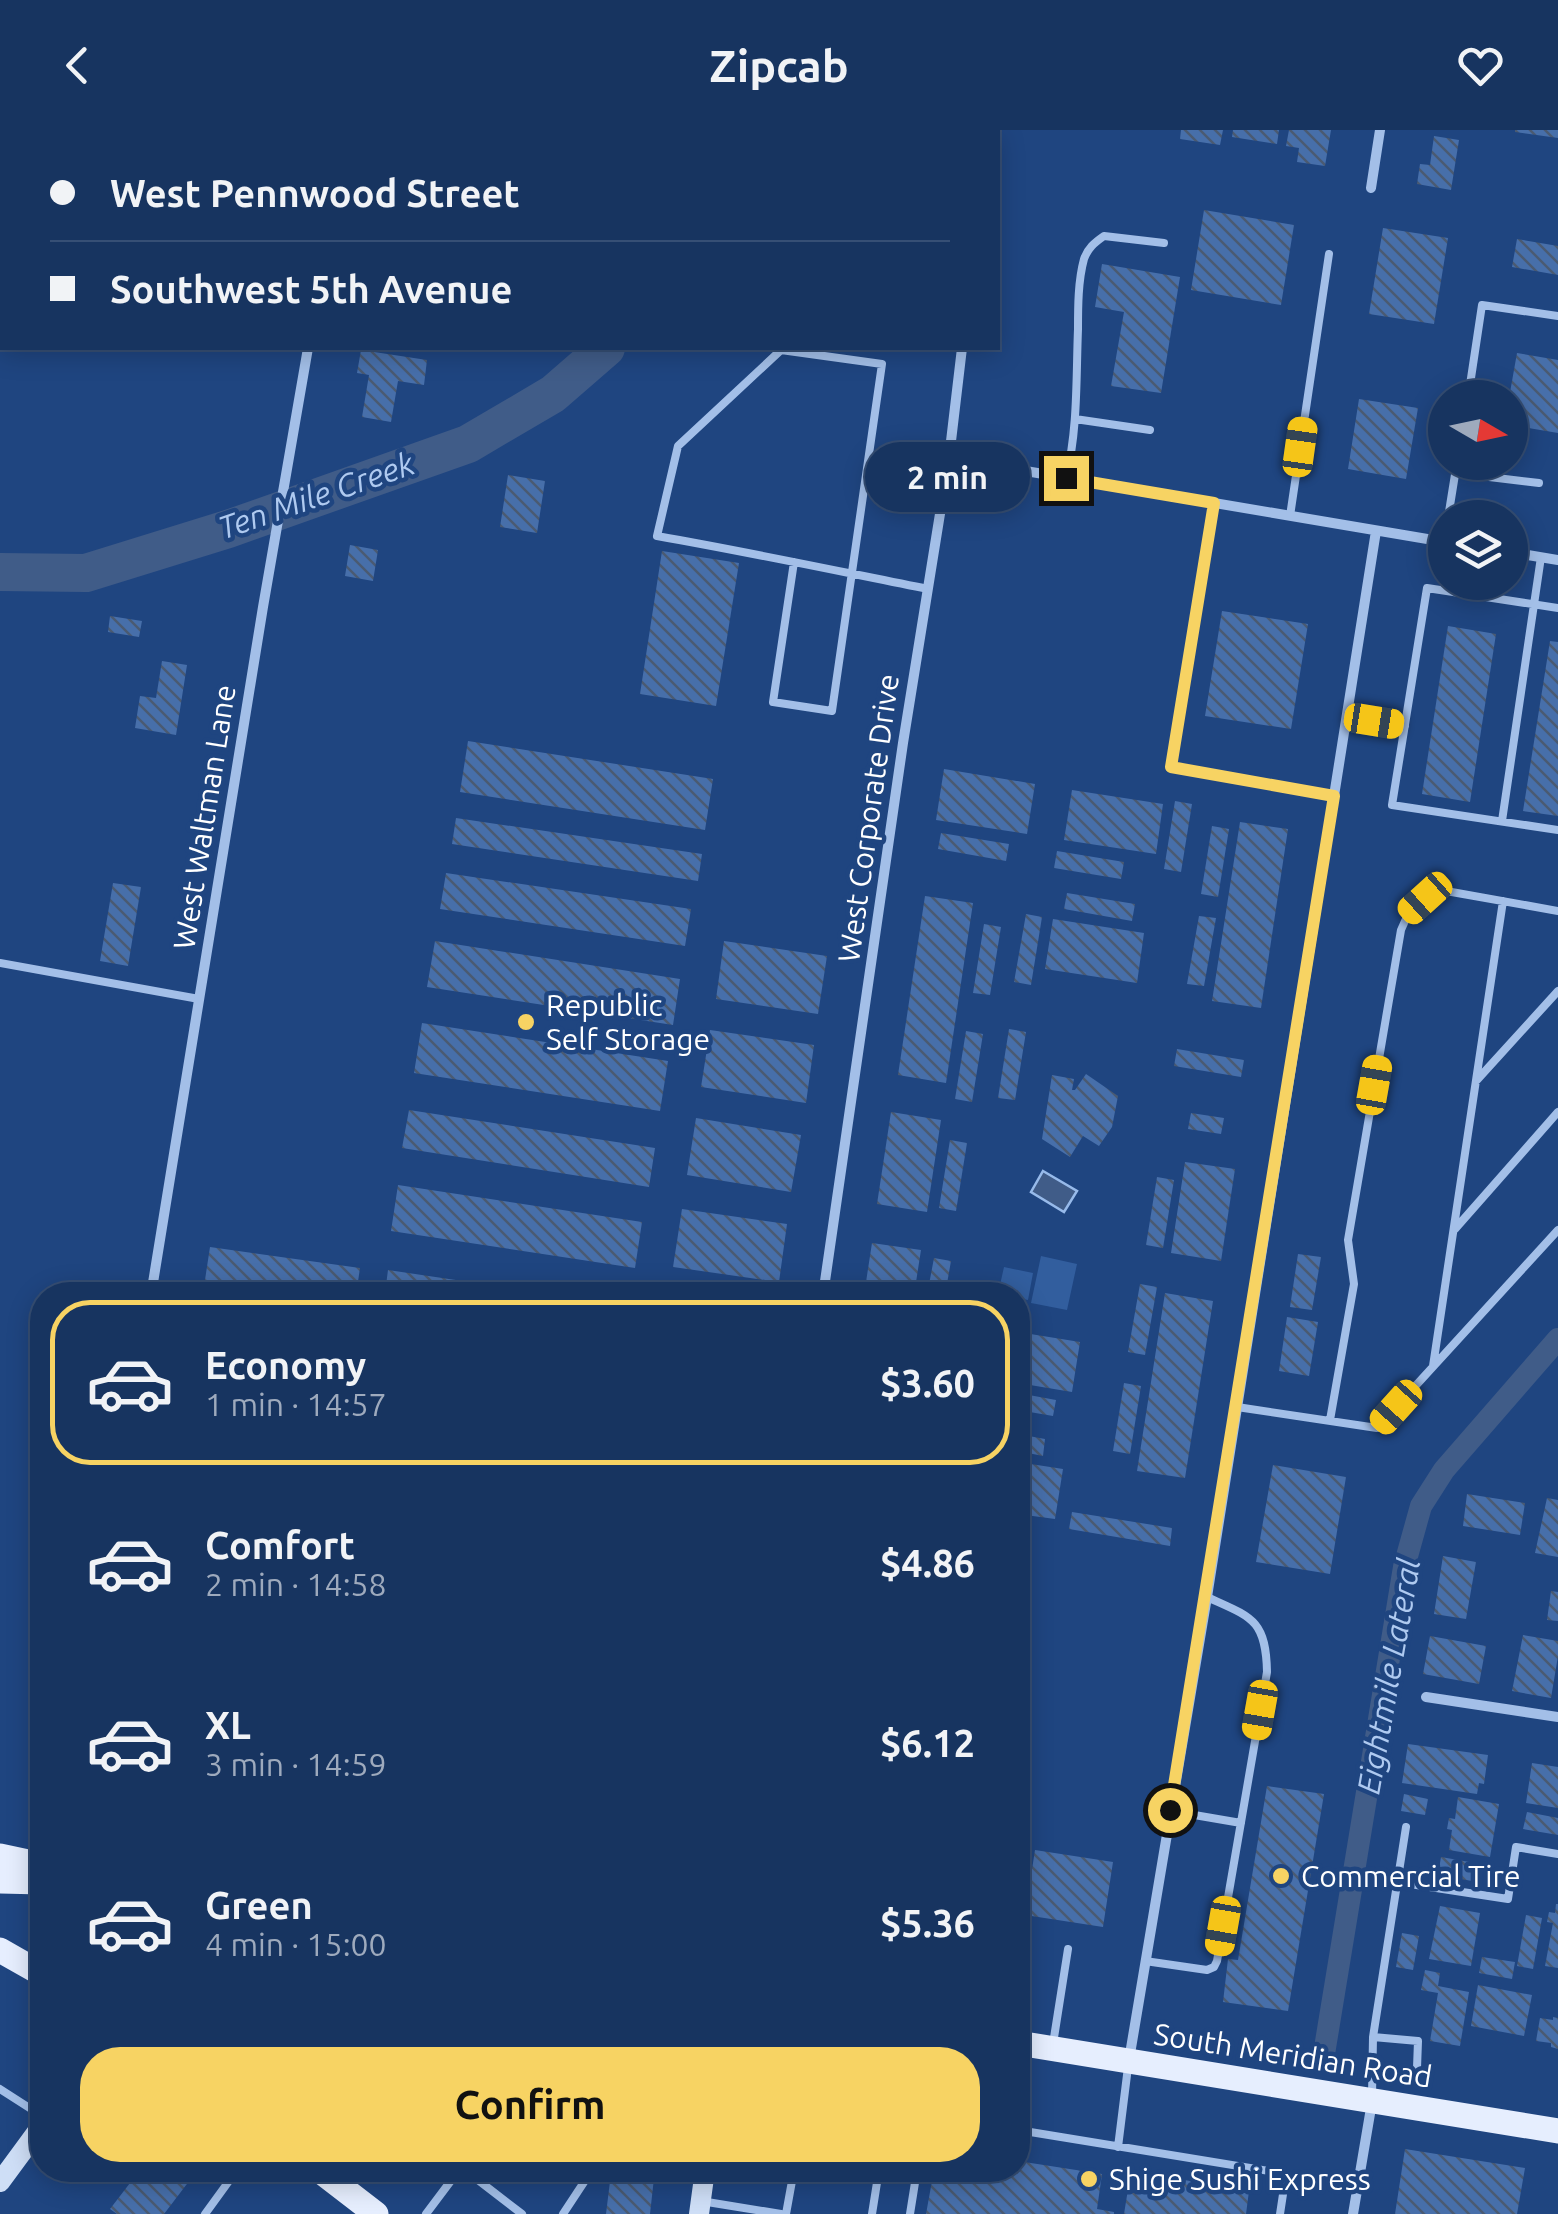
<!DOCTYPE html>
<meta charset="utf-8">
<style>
:root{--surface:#173460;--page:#203c66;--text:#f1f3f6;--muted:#9eaabd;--line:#364f75;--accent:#f7d363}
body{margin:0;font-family:Ubuntu,sans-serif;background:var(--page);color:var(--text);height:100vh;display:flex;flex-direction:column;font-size:38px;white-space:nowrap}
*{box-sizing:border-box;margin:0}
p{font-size:32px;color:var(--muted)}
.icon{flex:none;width:55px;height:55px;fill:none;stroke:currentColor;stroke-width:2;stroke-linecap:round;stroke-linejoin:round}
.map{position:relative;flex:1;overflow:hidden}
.sheet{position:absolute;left:30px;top:1152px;width:1000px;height:900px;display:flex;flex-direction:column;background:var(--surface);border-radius:40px;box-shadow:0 5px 25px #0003,0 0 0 2px var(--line)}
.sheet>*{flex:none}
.guide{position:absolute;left:0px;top:0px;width:1000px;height:220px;box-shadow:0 5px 25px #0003,0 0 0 2px var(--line);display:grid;align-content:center;height:220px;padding:0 50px;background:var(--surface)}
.needle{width:65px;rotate:99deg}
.controls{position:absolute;left:1428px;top:250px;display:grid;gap:20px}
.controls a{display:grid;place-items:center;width:100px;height:100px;border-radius:50%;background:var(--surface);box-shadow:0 5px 25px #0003,0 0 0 2px var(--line);font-size:50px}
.end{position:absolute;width:45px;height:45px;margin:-22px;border:12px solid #f7d363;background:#111;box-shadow:0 0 0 5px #111}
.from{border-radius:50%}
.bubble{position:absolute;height:70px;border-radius:35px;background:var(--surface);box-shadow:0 5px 25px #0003,0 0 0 2px var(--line);font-size:32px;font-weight:700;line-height:70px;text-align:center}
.car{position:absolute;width:30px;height:60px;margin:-30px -15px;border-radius:12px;box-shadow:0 0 8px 2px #0007;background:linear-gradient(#f5c518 24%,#345 0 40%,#f5c518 0 76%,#345 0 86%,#f5c518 0)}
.guide b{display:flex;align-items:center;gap:35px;height:95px;font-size:38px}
.guide b+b{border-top:2px solid var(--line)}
.guide i{width:25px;height:25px;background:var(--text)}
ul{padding:18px 0 0;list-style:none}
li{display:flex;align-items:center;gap:30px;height:165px;margin:0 20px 15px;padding:0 30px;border:5px solid transparent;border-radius:40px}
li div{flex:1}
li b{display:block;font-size:38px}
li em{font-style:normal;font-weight:700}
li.active{border-color:var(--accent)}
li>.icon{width:90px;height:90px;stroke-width:1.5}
.action{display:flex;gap:20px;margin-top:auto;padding:20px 50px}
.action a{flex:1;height:115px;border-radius:40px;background:var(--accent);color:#111;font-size:40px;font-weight:700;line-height:115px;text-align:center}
header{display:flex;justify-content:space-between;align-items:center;height:130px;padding:0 50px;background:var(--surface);font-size:45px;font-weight:700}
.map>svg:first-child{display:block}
.park{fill:#325e9e}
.water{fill:#405c88;stroke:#97baea;stroke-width:2.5}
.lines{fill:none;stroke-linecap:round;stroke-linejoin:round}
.canal{stroke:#405c88;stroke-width:22}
.river{stroke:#405c88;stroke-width:38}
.building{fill:url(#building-back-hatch)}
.lane{stroke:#a3bfe8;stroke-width:8}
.street{stroke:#a3bfe8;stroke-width:10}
.secondary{stroke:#cedef6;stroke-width:20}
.primary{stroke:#e6eefe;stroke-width:25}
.route{stroke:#f7d363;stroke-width:12}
.poi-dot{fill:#f7d363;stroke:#1f4580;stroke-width:4}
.labels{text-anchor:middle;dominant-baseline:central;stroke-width:9;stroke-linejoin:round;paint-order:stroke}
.street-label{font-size:30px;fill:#fff;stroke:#1f4580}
.poi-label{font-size:30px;fill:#fff;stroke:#1f4580;text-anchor:start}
.water-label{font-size:32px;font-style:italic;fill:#afcaf0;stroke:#1f4580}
</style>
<header><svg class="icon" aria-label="back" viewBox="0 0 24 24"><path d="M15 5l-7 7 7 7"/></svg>Zipcab<svg class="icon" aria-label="heart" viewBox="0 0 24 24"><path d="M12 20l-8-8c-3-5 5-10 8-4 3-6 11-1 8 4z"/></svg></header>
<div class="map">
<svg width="1558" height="2084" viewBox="0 0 1558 2084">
<defs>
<pattern id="building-back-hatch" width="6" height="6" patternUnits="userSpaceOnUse" patternTransform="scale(2.5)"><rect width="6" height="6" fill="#476faa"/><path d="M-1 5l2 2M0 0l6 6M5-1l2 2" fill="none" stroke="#4a5a72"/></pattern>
</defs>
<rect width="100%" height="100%" fill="#1f4580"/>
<!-- park -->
<path class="park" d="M 1041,1126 L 1077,1134 L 1067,1180 L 1031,1173 Z
M 1004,1137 L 1033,1143 L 1028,1170 L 1018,1168 L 1018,1165 L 998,1164 Z"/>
<!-- water -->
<path class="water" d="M 1043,1041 L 1077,1061 L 1064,1082 L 1031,1062 Z"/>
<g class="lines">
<!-- canal -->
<path class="canal" d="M 1323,1930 L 1404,1437 L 1421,1376 L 1444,1340 L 1558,1209"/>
<!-- river -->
<path class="river" d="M 774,2 L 776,0
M 0,442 L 86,443 L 228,399 L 468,314 L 553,264 L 606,218"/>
</g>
<!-- building -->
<path class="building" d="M 1181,0 L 1223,0 L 1220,15 L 1180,9 Z
M 1233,0 L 1279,0 L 1277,14 L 1232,7 Z
M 1289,0 L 1331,0 L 1325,36 L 1297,32 L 1299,18 L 1286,16 Z
M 1515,0 L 1558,0 L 1558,8 L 1515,2 Z
M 1434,6 L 1459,10 L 1451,60 L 1417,54 L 1420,34 L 1430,35 Z
M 1204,80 L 1294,95 L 1281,175 L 1191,160 Z
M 1383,98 L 1448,108 L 1434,194 L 1369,184 Z
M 1517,109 L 1558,116 L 1558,145 L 1512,137 Z
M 1102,134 L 1180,147 L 1161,263 L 1111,256 L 1124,182 L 1095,177 Z
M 361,220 L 427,230 L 424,255 L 398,251 L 391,292 L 362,287 L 369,245 L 357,243 Z
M 1517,223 L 1558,230 L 1558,303 L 1510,295 L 1509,268 Z
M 1359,269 L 1418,278 L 1406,349 L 1348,339 Z
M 508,345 L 545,351 L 537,403 L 500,397 Z
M 350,415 L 378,420 L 373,451 L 345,446 Z
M 662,421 L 739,433 L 716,576 L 640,564 Z
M 1222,481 L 1308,494 L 1291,599 L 1205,586 Z
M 110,486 L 142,491 L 139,507 L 108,502 Z
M 1448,496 L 1496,504 L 1470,672 L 1422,664 Z
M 1550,511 L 1558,512 L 1558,686 L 1523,681 Z
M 162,531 L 187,535 L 176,605 L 135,598 L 140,566 L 156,568 Z
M 468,611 L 713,649 L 705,700 L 460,662 Z
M 944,639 L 1035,654 L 1027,704 L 936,690 Z
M 1072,660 L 1163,674 L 1156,724 L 1064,710 Z
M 1175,671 L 1192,674 L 1181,742 L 1164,739 Z
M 456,688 L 702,724 L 698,751 L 452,714 Z
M 1240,692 L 1288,699 L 1261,878 L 1212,871 Z
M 1212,696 L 1229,699 L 1218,767 L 1201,764 Z
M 941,703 L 1009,714 L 1006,731 L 938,719 Z
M 1057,721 L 1124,732 L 1121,749 L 1054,738 Z
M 446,743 L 691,779 L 685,816 L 440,779 Z
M 113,753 L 141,757 L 128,836 L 100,831 Z
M 1067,763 L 1135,774 L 1132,791 L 1064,779 Z
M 925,766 L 973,773 L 946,953 L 898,945 Z
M 1026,784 L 1042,787 L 1031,855 L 1014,852 Z
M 1199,786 L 1216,788 L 1204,856 L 1187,854 Z
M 1053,789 L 1144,803 L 1137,853 L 1045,839 Z
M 984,794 L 1001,797 L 990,865 L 973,863 Z
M 435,811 L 680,849 L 673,895 L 427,857 Z
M 724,811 L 827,826 L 818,884 L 716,869 Z
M 422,893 L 668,931 L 660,981 L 414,943 Z
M 1009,899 L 1026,902 L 1015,970 L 998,968 Z
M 710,900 L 814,915 L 806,973 L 701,957 Z
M 966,901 L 983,904 L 972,972 L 955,969 Z
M 1177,919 L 1244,930 L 1241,947 L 1174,936 Z
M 1086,944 L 1118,966 L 1112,997 L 1099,1016 L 1083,1006 L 1070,1027 L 1042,1009 L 1052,945 L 1074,949 L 1072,960 L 1075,960 Z
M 409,980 L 655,1018 L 649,1057 L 402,1018 Z
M 891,982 L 941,990 L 927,1082 L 877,1074 Z
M 1191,983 L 1224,988 L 1221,1004 L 1188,999 Z
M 696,988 L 801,1005 L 791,1062 L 687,1045 Z
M 950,1010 L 967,1013 L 956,1081 L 939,1078 Z
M 1185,1032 L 1235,1039 L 1221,1131 L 1171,1123 Z
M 1157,1047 L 1174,1050 L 1163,1118 L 1146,1115 Z
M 398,1055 L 642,1092 L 635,1138 L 391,1101 Z
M 682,1079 L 787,1094 L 779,1152 L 673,1137 Z
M 872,1113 L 921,1120 L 914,1165 L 864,1165 Z
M 210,1117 L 360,1138 L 356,1165 L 217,1165 L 203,1163 Z
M 1298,1124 L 1321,1127 L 1312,1180 L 1290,1177 Z
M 934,1128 L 951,1131 L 945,1165 L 927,1165 Z
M 388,1140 L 544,1163 L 544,1165 L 400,1165 L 385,1163 Z
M 1140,1154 L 1157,1157 L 1145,1225 L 1128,1222 Z
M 1165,1163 L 1213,1171 L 1185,1348 L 1137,1341 Z
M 1287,1187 L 1318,1192 L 1309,1246 L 1279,1241 Z
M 1018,1202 L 1080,1212 L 1072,1262 L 1018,1253 Z
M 1124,1253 L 1141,1256 L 1130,1324 L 1113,1321 Z
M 1018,1263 L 1056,1270 L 1053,1286 L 1018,1280 Z
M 1018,1304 L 1045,1309 L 1043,1326 L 1018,1321 Z
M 1018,1332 L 1063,1339 L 1055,1389 L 1018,1384 Z
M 1273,1335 L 1346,1347 L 1330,1444 L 1256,1432 Z
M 1467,1364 L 1525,1373 L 1520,1405 L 1463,1396 Z
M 1547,1368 L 1558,1370 L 1558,1427 L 1535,1423 Z
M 1072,1382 L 1172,1398 L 1170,1416 L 1069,1399 Z
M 1443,1426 L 1476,1432 L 1466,1489 L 1434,1484 Z
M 1551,1461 L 1558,1462 L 1558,1491 L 1547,1490 Z
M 1523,1505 L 1558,1511 L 1558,1526 L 1551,1568 L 1512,1561 Z
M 1430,1506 L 1486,1516 L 1479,1554 L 1423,1544 Z
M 1408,1614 L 1488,1625 L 1484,1654 L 1479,1653 L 1477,1664 L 1402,1653 Z
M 1532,1633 L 1558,1637 L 1558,1678 L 1526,1673 Z
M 1267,1656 L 1324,1664 L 1288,1881 L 1223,1872 L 1228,1829 L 1238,1830 Z
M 1404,1664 L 1428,1669 L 1425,1685 L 1401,1681 Z
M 1458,1667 L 1499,1674 L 1490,1727 L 1449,1720 L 1452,1700 L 1447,1699 L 1449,1688 L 1455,1689 Z
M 1527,1682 L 1558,1688 L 1558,1705 L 1523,1699 Z
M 1035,1720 L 1113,1732 L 1103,1797 L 1025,1785 Z
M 1441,1727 L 1475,1733 L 1472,1751 L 1438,1745 Z
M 1556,1774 L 1558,1774 L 1558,1838 L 1545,1836 L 1553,1793 L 1547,1792 L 1549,1782 L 1555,1783 Z
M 1440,1776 L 1480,1783 L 1471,1836 L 1429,1829 Z
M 1526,1785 L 1542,1788 L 1533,1839 L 1517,1836 Z
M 1402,1803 L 1419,1806 L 1413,1840 L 1396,1837 Z
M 1482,1827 L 1515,1832 L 1512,1849 L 1479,1843 Z
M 1425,1840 L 1440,1843 L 1438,1856 L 1469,1862 L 1460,1916 L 1430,1911 L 1438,1863 L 1421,1860 Z
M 1478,1855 L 1532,1865 L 1524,1906 L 1471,1896 Z
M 1553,1887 L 1558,1888 L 1558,1919 L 1551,1917 L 1551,1913 L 1536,1911 L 1540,1888 L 1553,1890 Z
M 1405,2019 L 1525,2038 L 1517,2084 L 1395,2084 Z
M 1018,2031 L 1102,2044 L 1097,2079 L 1114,2082 L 1114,2084 L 926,2084 L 934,2040 L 1018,2040 Z
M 140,2040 L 185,2040 L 193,2046 L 164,2084 L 117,2084 L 110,2079 Z
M 1131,2041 L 1249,2061 L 1246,2084 L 1124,2084 Z
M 611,2043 L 654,2048 L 650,2084 L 606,2084 Z"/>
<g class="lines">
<!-- lane -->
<path class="lane" d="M 1468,268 L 1482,175 L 1558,186
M 1075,289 L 1150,300
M 1456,343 L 1539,353
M 1066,348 C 1078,299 1076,249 1078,199 C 1078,177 1078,151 1084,129 C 1088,118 1094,113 1104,106 L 1164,113
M 1214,373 L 1171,637 L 1334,666
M 1290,386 L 1329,124
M 1448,388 L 1457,332
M 794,432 L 773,572 L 832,581 C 848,466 865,350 882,234 L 781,220 L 678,316 L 657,406 C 748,422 838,441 928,459
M 1558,478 L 1427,458 L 1392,675 L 1558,700
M 1347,586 L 1405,596
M 1502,691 L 1541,427
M 0,833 L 199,869
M 1477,950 L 1558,861
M 1455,1099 L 1558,982
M 1433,1236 L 1503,771
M 1237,1277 L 1377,1298 L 1558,1100
M 1330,1290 L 1354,1154 L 1348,1110 L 1401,800 L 1409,782 L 1425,767 L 1446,761 L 1558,781
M 1171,1681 L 1241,1693
M 1397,1752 L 1508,1769 L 1516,1717 L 1558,1724
M 1145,1831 L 1207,1840 L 1214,1837 L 1217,1831 L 1267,1542 C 1266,1489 1251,1487 1207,1467
M 1373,1907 L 1418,1911 L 1417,1938
M 1053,1914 L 1068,1819
M 0,1959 L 42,1986
M 1372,1966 L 1373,1907 L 1406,1697
M 1018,2000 L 1275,2042 L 1282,2044 L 1285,2051 L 1280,2084
M 1118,2017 L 1128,1937
M 465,2040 L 522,2084
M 701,2071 L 781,2084
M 205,2084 L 237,2040
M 426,2084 L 459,2040
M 563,2084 L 592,2040
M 786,2084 L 794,2040
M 872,2084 L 879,2040
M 910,2084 L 917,2040"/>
<!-- street -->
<path class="street" d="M 344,2 L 344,0
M 1371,58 L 1380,0
M 949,328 L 1445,412
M 1510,422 L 1558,430
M 151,1165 L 263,477 L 308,218
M 823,1165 L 903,613 L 949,328 L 962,218
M 1426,1567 L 1558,1587
M 1129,1930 L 1207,1467 L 1376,401
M 1353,2084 L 1372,1972"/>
<!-- secondary -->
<path class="secondary" d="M 0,2052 L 42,1995
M 699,2084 L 705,2040"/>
<!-- primary -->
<path class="primary" d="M 0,1726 L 42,1735
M 0,1751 L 42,1752
M 0,1820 L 42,1844
M 1018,1913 L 1558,2001
M 319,2040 L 376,2084"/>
</g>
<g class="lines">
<!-- route -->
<path class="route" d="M 1066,348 L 1214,373 L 1171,637 L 1334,666 L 1170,1680"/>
</g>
<!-- markers -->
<g class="poi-dot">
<circle cx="526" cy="892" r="10"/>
<circle cx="1281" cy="1746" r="10"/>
<circle cx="1089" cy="2049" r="10"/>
</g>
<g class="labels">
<!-- street labels -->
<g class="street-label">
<text transform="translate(204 687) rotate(-81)">West Waltman Lane</text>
<text transform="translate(868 688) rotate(-82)">West Corporate Drive</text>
<text transform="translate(1293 1925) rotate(9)">South Meridian Road</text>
</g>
<!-- poi labels -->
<g class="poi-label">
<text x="546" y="875">Republic<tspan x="546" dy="34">Self Storage</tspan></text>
<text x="1301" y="1746">Commercial Tire</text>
<text x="1109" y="2049">Shige Sushi Express</text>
</g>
<!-- water labels -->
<g class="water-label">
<text transform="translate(316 365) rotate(-19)">Ten Mile Creek</text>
<text transform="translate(1388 1546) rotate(-80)">Eightmile Lateral</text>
</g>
</g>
</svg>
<div class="controls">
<a><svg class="needle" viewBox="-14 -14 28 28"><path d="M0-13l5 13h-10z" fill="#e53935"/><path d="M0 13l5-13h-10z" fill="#9eaabd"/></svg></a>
<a><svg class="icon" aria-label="layers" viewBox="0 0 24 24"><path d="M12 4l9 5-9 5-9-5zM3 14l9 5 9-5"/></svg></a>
</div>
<i class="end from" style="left:1170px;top:1680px"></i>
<i class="end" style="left:1066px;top:348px"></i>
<div class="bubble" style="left:865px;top:312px;width:165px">2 min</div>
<i class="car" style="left:1300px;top:317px;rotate:8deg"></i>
<i class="car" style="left:1374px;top:591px;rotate:99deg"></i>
<i class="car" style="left:1425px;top:768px;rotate:228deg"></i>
<i class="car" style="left:1374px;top:955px;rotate:10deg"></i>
<i class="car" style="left:1396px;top:1277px;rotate:222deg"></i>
<i class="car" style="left:1260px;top:1580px;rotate:190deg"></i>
<i class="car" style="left:1223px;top:1796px;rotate:190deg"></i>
<div class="guide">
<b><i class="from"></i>West Pennwood Street</b>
<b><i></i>Southwest 5th Avenue</b>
</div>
<section class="sheet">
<ul>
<li class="active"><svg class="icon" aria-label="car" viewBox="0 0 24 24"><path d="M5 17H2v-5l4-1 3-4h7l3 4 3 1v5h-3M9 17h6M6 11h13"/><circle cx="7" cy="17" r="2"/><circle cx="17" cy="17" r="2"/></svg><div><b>Economy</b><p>1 min · 14:57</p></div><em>$3.60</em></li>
<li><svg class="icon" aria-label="car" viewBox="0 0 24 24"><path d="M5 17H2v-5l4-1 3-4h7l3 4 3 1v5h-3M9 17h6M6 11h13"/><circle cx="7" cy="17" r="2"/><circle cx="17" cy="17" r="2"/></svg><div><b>Comfort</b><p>2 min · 14:58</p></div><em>$4.86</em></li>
<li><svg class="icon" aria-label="car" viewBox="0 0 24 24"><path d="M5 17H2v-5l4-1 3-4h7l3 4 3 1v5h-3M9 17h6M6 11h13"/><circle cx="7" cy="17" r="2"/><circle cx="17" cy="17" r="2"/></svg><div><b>XL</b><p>3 min · 14:59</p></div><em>$6.12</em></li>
<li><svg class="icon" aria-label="car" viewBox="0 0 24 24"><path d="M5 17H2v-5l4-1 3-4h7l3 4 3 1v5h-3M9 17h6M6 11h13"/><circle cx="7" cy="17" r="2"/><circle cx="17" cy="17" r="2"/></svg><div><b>Green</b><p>4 min · 15:00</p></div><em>$5.36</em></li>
</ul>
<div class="action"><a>Confirm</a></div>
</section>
</div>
